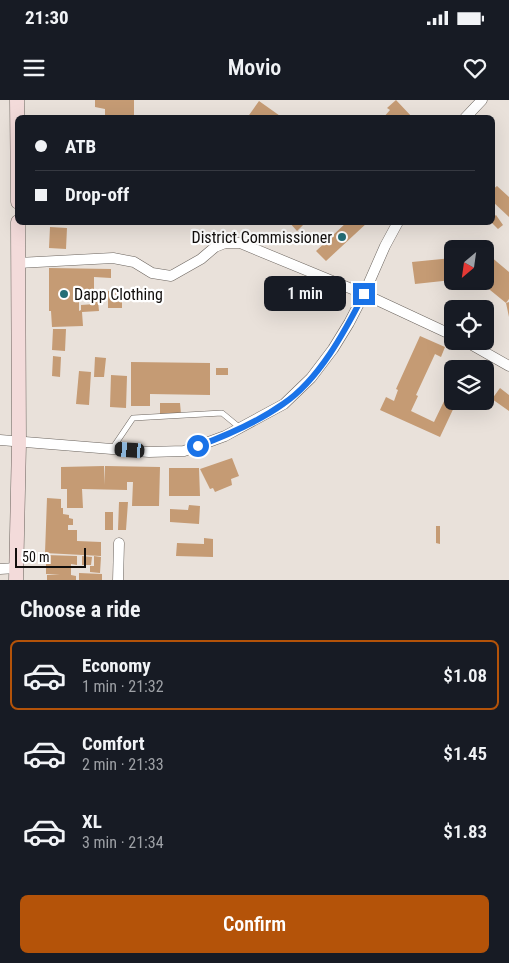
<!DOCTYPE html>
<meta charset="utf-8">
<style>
:root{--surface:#171b24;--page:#20242c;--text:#f1f3f6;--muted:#9ea1a6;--line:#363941;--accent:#b45309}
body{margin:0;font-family:"Roboto Condensed",sans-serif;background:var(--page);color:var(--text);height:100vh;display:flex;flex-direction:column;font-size:19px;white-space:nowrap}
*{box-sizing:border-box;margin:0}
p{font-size:16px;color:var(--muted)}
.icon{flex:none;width:28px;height:28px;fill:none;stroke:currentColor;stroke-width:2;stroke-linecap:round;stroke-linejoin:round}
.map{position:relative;height:480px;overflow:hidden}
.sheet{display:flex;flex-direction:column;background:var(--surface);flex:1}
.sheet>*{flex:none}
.guide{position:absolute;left:15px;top:15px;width:480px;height:110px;border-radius:8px;box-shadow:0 5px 20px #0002;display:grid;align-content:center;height:110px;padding:0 20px;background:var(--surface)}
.needle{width:32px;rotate:209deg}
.tools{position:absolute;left:444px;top:140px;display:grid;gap:10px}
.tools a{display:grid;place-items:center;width:50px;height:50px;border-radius:8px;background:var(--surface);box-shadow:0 5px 20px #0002;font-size:25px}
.scale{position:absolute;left:15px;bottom:12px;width:71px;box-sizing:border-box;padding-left:5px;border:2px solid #110e0c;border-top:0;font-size:14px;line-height:18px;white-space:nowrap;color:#110e0c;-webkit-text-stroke:4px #fff;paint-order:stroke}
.end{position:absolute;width:22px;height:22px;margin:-11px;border:6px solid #1a73e8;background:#fff;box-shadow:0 0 0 2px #fff}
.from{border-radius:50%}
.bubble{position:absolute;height:35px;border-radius:8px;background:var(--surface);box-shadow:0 5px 20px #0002;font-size:16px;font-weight:600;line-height:35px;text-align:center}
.car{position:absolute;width:15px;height:30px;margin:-15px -8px;border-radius:6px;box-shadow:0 0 4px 1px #0007;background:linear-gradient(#222 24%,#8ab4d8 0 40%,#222 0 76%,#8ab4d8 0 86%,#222 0)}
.guide b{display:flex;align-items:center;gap:18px;height:48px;font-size:19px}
.guide b+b{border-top:1px solid var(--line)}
.guide i{width:12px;height:12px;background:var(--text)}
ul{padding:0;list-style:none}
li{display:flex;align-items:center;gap:15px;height:70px;margin:0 10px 8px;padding:0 10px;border:2px solid transparent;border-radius:8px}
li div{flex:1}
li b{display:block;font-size:19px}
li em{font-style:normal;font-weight:600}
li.active{border-color:var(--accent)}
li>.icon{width:45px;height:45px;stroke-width:1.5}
h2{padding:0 20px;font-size:22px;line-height:60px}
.action{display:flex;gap:10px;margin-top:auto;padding:10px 20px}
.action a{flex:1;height:58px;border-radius:8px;background:var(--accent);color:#fff;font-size:20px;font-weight:600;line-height:58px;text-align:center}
.status{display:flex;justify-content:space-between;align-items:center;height:35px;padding:0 25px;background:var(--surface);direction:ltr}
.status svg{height:14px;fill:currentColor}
header{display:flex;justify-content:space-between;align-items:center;height:65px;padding:0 20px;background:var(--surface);font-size:22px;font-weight:600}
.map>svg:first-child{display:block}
.building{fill:#c59b74}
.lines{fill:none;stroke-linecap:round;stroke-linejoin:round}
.lane-casing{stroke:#6b645e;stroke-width:6}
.street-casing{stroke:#6b645e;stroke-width:11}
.secondary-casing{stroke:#6b645e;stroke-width:15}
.lane{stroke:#fff;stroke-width:5}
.street{stroke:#fff;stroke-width:10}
.secondary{stroke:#f3dbda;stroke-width:14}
.route{stroke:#1a73e8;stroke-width:6}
.poi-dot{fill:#246e76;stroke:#fff;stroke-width:2}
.labels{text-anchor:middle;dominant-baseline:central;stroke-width:4.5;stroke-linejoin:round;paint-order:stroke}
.poi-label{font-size:16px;fill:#110e0c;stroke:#fff;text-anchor:end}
</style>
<div class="status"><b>21:30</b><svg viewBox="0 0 49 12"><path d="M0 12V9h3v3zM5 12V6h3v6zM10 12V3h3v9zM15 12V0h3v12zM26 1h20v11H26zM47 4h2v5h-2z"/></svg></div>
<header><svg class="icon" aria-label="menu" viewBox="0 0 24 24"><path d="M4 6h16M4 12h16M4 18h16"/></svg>Movio<svg class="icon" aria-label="heart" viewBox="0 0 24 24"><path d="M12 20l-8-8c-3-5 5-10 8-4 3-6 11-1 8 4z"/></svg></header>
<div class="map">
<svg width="509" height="481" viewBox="0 0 509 481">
<rect width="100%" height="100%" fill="#e9e1da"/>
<!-- building -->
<path class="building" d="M 95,0 L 134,0 L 134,18 L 105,18 L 105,9 L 95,7 Z
M 396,0 L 413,18 L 383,18 L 390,10 L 387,8 Z
M 259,1 L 283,18 L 247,18 Z
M 497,86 L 509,97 L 509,117 L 492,101 L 492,90 Z
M 496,115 L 503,125 L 498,129 L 492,123 L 492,118 Z
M 289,122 L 306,122 L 297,131 Z
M 347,122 L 368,122 L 326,161 L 316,151 Z
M 50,127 L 67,128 L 66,149 L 49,148 Z
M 490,156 L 509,172 L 509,199 L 506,203 L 509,202 L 509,217 L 506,203 L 479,181 L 485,181 L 485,162 Z
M 452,158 L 452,180 L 415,184 L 412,162 Z
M 49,168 L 111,169 L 111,178 L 94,177 L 94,189 L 90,189 L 90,199 L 82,199 L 82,188 L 79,188 L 79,211 L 81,210 L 81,205 L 95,204 L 95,202 L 98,201 L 99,211 L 82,212 L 83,226 L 52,227 L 51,211 L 49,211 Z
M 108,191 L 122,191 L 122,208 L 108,208 Z
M 53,229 L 66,229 L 65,251 L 52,250 Z
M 420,236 L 445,247 L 441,257 L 435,254 L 416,295 L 418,296 L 411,311 L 434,322 L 447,295 L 452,297 L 452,301 L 457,301 L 440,337 L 380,310 L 386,297 L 394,301 L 398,290 L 396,289 Z
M 53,256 L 61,257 L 60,277 L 52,276 Z
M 95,257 L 106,258 L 104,277 L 94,277 Z
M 131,262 L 210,263 L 210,295 L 150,294 L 150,306 L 131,306 Z
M 216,268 L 228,268 L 228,275 L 216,275 Z
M 79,271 L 91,272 L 89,305 L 76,304 Z
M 111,275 L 127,276 L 126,308 L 110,307 Z
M 500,288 L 509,295 L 509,311 L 492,299 Z
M 160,303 L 180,303 L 181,314 L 160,315 Z
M 232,358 L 239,376 L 231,379 L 232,385 L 215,392 L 213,388 L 210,389 L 200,369 Z
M 104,366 L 104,385 L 105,366 L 160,367 L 159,406 L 132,406 L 133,382 L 127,382 L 127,390 L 82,389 L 83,408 L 67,408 L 67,389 L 61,389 L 61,367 Z
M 169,368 L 199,368 L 200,396 L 169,396 Z
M 47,398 L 61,399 L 61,408 L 63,408 L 63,414 L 69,415 L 69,418 L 73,419 L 73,425 L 68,425 L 68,430 L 77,430 L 77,441 L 101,442 L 101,456 L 45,453 Z
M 119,402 L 128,402 L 126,430 L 118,430 Z
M 189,405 L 200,406 L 199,424 L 170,422 L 170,409 L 188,410 Z
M 105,412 L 113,412 L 113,430 L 105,430 Z
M 436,426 L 440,426 L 440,444 L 436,443 Z
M 204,438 L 213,439 L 213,457 L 176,456 L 177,443 L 204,444 Z
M 46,455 L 77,456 L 77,465 L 71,464 L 71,475 L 76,476 L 76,481 L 47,481 L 47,475 L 60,474 L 46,474 Z
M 82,456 L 92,457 L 91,465 L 82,465 Z
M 94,456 L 101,457 L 100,473 L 90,472 L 90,466 L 94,466 Z
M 79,473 L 102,474 L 102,481 L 79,481 Z"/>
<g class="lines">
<!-- lane casing -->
<g class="lane-casing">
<path id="lane" d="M 112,349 L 133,318 L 222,313 L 239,327"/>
</g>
<!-- street casing -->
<g class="street-casing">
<path id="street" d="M 465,18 L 482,0
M 18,163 L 113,158 L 134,162 L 152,173 L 171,176 L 201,159 L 215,147 L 225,143 L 240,143 L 364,194 L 385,146 L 398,122
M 465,241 L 509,266
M 0,340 L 149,352 L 184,351 L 225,336 L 284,304 L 311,278 L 333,249 L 349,223 L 364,194 L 452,235
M 0,469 L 16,468
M 118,481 L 119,443"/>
</g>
<!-- secondary casing -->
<g class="secondary-casing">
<path id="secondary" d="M 17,0 L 18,102
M 16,481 L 19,343 L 18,122"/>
</g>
<!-- lane -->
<use href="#lane" class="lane"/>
<!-- street -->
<use href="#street" class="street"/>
<!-- secondary -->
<use href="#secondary" class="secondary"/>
</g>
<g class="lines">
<!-- route -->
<path class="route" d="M 198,346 C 225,336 259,321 283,304 C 319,280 345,231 364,194"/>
</g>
<!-- markers -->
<g class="poi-dot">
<circle cx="342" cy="137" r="5"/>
<circle cx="64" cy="194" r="5"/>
</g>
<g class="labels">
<!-- poi labels -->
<g class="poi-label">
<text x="332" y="137">District Commissioner</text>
<text x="74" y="194" text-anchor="start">Dapp Clothing</text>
</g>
</g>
</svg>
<div class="tools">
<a><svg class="needle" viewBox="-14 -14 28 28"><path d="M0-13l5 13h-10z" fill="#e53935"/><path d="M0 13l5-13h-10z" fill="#9ea1a6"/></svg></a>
<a><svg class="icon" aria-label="locate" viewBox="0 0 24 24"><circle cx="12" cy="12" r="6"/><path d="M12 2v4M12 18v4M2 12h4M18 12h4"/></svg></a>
<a><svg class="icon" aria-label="layers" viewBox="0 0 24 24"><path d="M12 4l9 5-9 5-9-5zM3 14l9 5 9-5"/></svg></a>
</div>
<div class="scale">50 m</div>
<i class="end from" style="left:198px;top:346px"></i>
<i class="end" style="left:364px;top:194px"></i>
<div class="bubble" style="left:264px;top:176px;width:82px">1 min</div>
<i class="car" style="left:130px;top:350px;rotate:274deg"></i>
<div class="guide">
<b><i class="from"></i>ATB</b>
<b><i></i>Drop-off</b>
</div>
</div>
<section class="sheet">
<h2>Choose a ride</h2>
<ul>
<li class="active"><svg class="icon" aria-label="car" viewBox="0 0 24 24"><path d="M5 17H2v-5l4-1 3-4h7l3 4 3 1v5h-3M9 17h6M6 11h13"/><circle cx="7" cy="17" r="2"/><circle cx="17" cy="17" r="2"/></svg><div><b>Economy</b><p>1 min · 21:32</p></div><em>$1.08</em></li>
<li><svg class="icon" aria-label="car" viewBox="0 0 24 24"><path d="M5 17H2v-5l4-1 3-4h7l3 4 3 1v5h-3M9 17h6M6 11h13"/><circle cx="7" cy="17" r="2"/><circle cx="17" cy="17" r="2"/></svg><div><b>Comfort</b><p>2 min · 21:33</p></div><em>$1.45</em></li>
<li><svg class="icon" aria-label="car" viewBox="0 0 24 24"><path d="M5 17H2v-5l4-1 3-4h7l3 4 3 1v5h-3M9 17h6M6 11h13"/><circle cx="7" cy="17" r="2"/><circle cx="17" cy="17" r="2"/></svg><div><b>XL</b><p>3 min · 21:34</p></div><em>$1.83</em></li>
</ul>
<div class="action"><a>Confirm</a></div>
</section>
